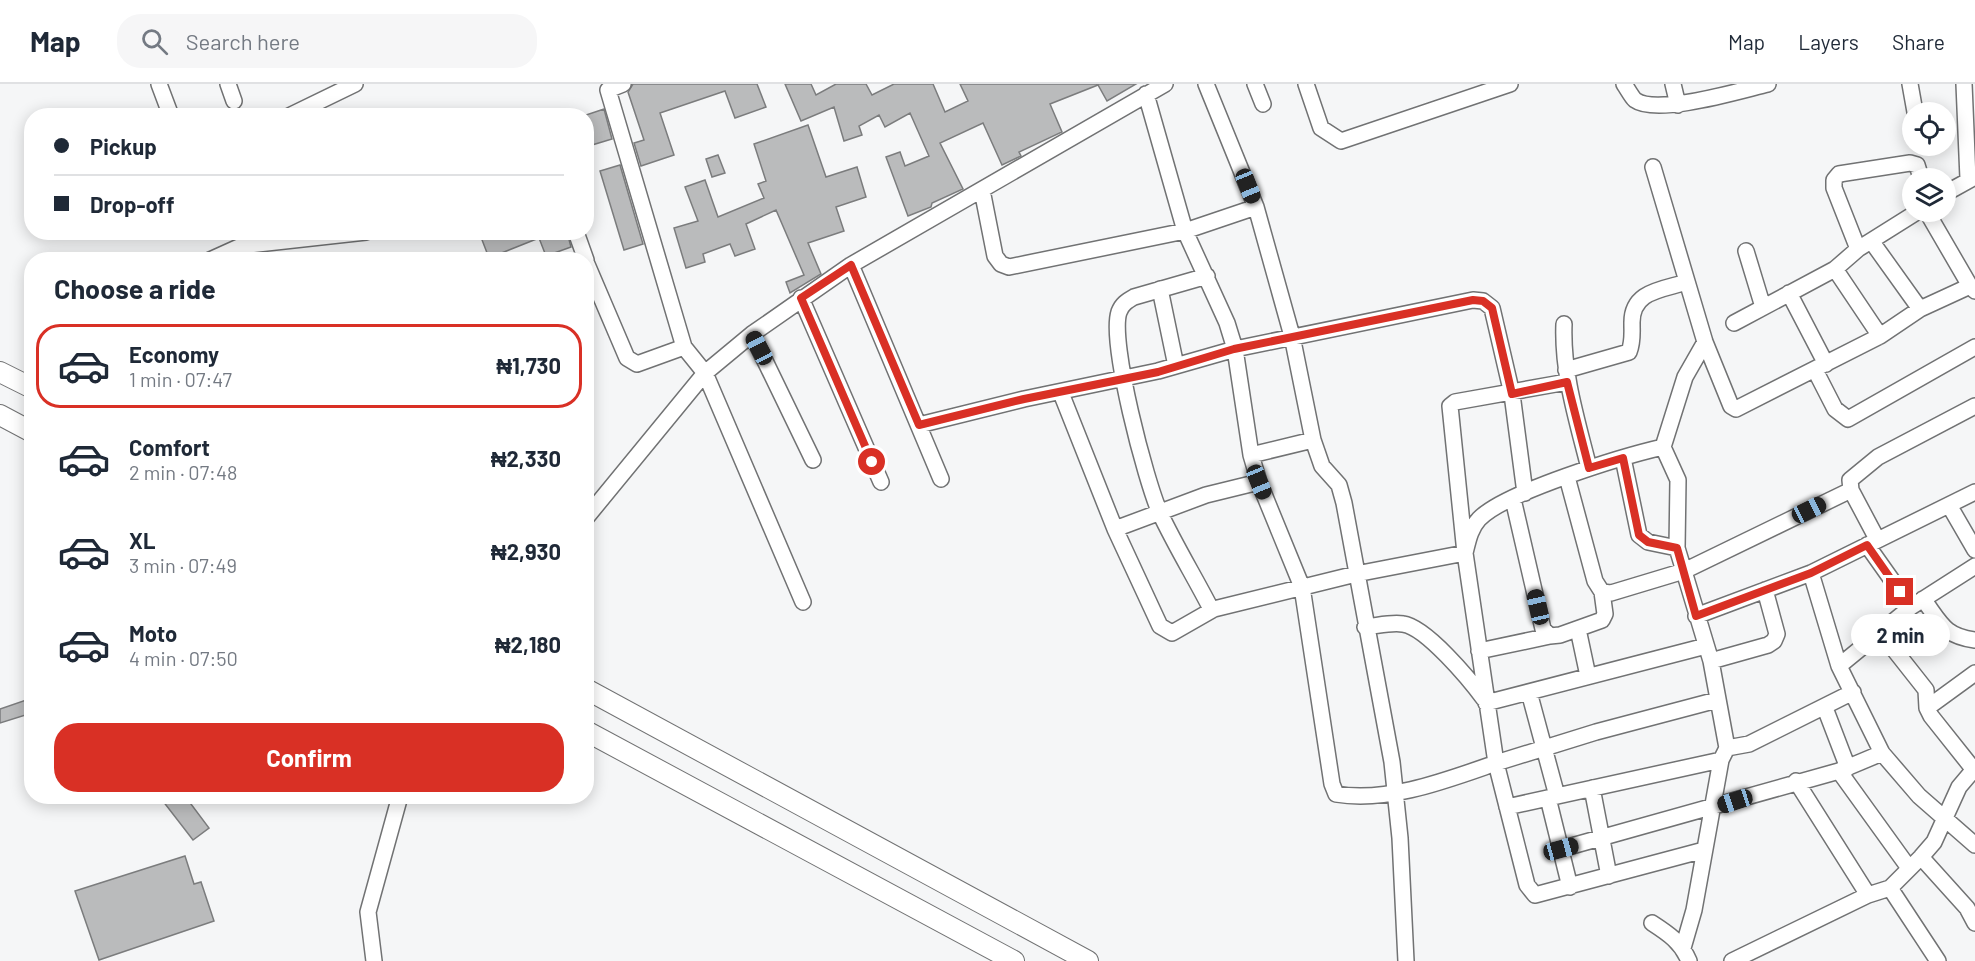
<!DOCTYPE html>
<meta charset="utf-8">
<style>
:root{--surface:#fff;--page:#f6f6f7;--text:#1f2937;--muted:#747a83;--line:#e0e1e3;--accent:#d93025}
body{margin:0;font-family:Barlow,sans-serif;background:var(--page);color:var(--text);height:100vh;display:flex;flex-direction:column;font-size:22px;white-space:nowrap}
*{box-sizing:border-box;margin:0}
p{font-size:20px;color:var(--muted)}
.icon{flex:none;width:33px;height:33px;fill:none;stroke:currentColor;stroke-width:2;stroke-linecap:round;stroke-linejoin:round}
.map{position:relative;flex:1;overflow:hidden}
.panel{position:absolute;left:24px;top:168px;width:570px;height:552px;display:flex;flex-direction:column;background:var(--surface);border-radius:24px;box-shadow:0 3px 15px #0003}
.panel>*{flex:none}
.top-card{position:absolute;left:24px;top:24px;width:570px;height:132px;border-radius:24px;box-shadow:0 3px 15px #0003;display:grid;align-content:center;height:132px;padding:0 30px;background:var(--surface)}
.fabs{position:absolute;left:1902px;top:18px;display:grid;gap:12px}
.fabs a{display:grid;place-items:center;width:54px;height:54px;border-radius:50%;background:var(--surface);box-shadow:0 3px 15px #0003;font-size:30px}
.end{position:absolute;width:27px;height:27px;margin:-14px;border:8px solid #d93025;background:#fff;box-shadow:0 0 0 3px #fff}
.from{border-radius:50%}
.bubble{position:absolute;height:42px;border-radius:21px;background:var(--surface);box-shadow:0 3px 15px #0003;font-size:20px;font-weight:700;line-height:42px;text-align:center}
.car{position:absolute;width:18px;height:36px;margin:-18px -9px;border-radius:8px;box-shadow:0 0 4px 2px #0007;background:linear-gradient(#222 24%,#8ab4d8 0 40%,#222 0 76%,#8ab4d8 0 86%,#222 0)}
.top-card b{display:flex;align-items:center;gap:21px;height:57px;font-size:22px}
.top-card b+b{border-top:2px solid var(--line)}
.top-card i{width:15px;height:15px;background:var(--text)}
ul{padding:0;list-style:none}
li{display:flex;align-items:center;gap:18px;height:84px;margin:0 12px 9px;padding:0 18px;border:3px solid transparent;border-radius:24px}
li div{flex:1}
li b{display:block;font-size:22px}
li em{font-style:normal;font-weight:700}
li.on{border-color:var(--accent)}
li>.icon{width:54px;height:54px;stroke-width:1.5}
h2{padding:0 30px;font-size:27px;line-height:72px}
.action{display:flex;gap:12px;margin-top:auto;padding:12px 30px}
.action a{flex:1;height:69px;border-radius:24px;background:var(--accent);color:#fff;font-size:24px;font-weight:700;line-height:69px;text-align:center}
header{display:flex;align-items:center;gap:36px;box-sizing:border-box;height:84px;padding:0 30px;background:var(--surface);border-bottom:2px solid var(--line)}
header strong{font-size:28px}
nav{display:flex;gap:33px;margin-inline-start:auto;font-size:21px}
.search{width:420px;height:54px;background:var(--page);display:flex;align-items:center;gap:15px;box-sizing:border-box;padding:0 21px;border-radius:24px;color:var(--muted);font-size:22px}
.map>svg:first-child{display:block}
.building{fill:#babbbc;stroke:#7b7c7d;stroke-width:1.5}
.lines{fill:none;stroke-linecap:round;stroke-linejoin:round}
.minor-casing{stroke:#717273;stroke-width:18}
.major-casing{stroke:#717273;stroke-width:22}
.minor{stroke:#fff;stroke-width:15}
.major{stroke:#fff;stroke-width:20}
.route{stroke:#d93025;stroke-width:8}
</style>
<header>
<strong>Map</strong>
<div class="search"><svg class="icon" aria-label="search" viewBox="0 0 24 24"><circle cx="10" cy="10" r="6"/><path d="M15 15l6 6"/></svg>Search here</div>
<nav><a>Map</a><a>Layers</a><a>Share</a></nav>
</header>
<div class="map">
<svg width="1975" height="877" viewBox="0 0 1975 877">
<rect width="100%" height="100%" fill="#f5f6f7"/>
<!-- building -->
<path class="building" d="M 633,0 L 757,0 L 766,23 L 735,34 L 725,7 L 660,29 L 674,71 L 641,82 L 634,59 L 644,56 L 628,8 Z
M 785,0 L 811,0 L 816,11 L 836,0 L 866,0 L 872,11 L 894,0 L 933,0 L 945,28 L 968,17 L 960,0 L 1136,0 L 1107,17 L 1098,1 L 1050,20 L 1062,48 L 1019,68 L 1021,72 L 1002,81 L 983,39 L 940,59 L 963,105 L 932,119 L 931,123 L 908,132 L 886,73 L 900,68 L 905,82 L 929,72 L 910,29 L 885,43 L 879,31 L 859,42 L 862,51 L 844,57 L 834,23 L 801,37 Z
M 604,25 L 612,55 L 592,61 L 586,43 L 586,31 Z
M 808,41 L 826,93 L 857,83 L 866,113 L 836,123 L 844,147 L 808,159 L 821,190 L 790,209 L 786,198 L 804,191 L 776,126 L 746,140 L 755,165 L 735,172 L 730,160 L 703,170 L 705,178 L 686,184 L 674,144 L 698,137 L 685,103 L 705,96 L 718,133 L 764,114 L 758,100 L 766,97 L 754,60 Z
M 718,71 L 725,89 L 712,93 L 706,75 Z
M 620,81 L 643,160 L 624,166 L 600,87 Z
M 479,148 L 567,148 L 571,163 L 546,172 L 539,154 L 489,174 Z
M 32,614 L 32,629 L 0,639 L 0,625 Z
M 159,712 L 185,712 L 209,744 L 193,756 Z
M 185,772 L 194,800 L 201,798 L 214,837 L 99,876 L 75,807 Z"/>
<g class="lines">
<!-- minor casing -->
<g class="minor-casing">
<path id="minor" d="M 159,0 L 171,32
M 228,0 L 234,17
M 623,0 L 608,6 L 684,263 L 705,289 L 803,518
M 1206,0 L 1256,123 L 1292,252 L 1313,356 L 1322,382 L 1339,401 L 1344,419 L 1392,678 L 1400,754 L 1406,877
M 1255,0 L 1263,20
M 1306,0 L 1321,44 L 1341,57 L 1510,0
M 1624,0 C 1627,4 1631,12 1635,16 C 1657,32 1742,6 1768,0
M 1673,0 L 1678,21
M 1910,0 L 1915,28
M 1964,0 L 1968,95
M 1146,10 L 1185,147 L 1227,239 L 1235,265 L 1251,371 L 1259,398 L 1302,503 L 1332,700 L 1336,710 C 1388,719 1447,696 1496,679 L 1465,469 L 1450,322 L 1455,318 L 1567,298
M 289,32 L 355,0
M 1653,83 L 1705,258 L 1731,322 L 1736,325 L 1880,252 L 1920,225 L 1970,202
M 982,106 L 995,172 L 1001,180 L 1009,183 L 1185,147 L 1256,123
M 1946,109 L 1975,93
M 1927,128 L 1970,202 L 1975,207
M 576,148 L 586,176
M 1872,158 L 1920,225
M 1858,165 L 1834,104 L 1834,96 L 1839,90 L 1910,79 L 1917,81 L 1921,94
M 1746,167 L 1763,223
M 210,176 L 241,162 L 366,148
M 586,178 L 627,274 L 637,280 L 684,263
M 851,181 L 941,395
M 1835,185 L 1880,252
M 1207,192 L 1134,213 C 1127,217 1122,220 1119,228 C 1109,258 1146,398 1160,429 C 1175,461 1194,492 1210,523 L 1214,525 L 1356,490 L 1465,469 C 1468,457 1470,445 1479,435 C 1505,408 1624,372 1663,363
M 1160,205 L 1176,282
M 1789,209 L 1826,280
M 801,214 L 881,398
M 1734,239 L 1835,185 L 1858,165 L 1917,128
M 1564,240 C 1562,289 1577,336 1589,384
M 752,250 L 813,376
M 1566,286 L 1629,268 C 1633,258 1632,250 1632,240 C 1631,207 1661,206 1687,198
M 1815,286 L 1835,325 L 1848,335 L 1975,263
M 1061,309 L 1115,445 L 1160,542 L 1172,549 L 1214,525
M 919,341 L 1024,315 L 1158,287 L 1235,265 L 1473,216 L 1483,217 L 1492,224 L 1512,310 L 1525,409
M 1251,371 L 1313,356
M 1623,374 L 1639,451 L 1648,458 L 1677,464
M 1567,393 L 1595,497 L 1602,508 L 1611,509 L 1684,487 L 1851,406
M 1513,415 L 1543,545 L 1550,552 L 1560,551 L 1602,536 L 1605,530 L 1602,508
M 1949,421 L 1975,466
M 586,434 L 705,289 L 752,250 L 851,181 L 1165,0
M 1115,445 L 1206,411 L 1259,398
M 1877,455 L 1851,406 L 1850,396 L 1878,373 L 1975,322
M 1867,461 L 1911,523
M 1811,489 L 1839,582 L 1882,669 L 1919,712 L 1975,761
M 1923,515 C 1941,539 1944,552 1975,556
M 1696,532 L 1811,489 L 1975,408
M 1365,543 C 1377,542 1391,538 1403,540 C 1426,543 1470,596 1484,615
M 1578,545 L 1588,592
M 1881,549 L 1926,606 L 1927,624 L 1931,632 L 1974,686
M 1479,567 L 1550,552
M 1711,577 L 1768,561 L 1774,557 L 1777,550 L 1765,506
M 1839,582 L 1911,523 L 1975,482
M 1529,608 L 1557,712
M 1486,619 L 1706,562
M 1825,624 L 1848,684
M 1927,624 L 1975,589
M 1727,664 L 1749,660 L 1853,608
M 1839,687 L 1909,784
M 1796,697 L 1868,811
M 1592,704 L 1609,792
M 1548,714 L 1570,803
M 1507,723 L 1721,676
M 1561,765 L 1839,687 L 1882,669
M 1704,766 L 1535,811 L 1527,801 L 1496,679 L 1596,648 L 1717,616
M 1921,773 L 1967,824 L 1975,839
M 1890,804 L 1938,877
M 1652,839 C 1669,850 1681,858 1689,877
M 1683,864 L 1694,826 L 1721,676 L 1727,664 L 1711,577 L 1677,464 L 1678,396 L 1663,363 L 1685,293 L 1705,258
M 374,877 L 368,828 L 400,712
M 1732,877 L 1868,811 L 1890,804 L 1921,773 L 1934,758 L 1959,703 L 1975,684"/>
</g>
<!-- major casing -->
<g class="major-casing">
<path id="major" d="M 0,288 L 32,304
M 0,331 L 32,348
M 586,605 L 1088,877
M 586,647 L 1014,877"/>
</g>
<!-- minor -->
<use href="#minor" class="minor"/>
<!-- major -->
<use href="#major" class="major"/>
</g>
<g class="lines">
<!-- route -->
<path class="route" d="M 872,378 L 801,214 L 851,181 L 919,341 L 1024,315 L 1158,288 L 1234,265 L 1473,216 L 1483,217 L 1492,224 L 1512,310 L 1567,298 L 1589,384 L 1623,374 L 1639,451 L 1648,458 L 1677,464 L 1696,532 L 1811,489 L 1867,461 L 1900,508"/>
</g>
</svg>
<div class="fabs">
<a><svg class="icon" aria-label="locate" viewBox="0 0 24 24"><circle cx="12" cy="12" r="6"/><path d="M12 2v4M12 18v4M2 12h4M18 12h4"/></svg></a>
<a><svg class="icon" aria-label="layers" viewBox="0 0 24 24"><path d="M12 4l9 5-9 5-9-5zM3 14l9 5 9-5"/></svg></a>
</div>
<i class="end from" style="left:872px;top:378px"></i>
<i class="end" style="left:1900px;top:508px"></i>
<div class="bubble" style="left:1851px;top:530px;width:99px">2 min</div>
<i class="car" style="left:1248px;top:102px;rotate:158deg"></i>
<i class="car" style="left:759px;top:264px;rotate:332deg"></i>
<i class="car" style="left:1259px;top:398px;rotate:158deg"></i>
<i class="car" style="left:1809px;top:426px;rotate:64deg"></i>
<i class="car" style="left:1538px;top:523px;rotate:347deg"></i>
<i class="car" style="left:1735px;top:717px;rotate:252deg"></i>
<i class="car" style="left:1561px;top:765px;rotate:75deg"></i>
<div class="top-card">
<b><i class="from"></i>Pickup</b>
<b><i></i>Drop-off</b>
</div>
<section class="panel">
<h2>Choose a ride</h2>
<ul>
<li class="on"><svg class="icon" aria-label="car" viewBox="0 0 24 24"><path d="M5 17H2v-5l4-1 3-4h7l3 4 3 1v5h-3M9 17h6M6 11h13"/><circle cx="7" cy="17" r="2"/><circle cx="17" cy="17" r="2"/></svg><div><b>Economy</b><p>1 min · 07:47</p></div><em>₦1,730</em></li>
<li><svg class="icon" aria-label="car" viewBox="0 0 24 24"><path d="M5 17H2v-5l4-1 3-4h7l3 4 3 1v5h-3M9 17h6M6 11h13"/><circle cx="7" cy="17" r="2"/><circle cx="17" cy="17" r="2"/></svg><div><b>Comfort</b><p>2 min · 07:48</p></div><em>₦2,330</em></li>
<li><svg class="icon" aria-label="car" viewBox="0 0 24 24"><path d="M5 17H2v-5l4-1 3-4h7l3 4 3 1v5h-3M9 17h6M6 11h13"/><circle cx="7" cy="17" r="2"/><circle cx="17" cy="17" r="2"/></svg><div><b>XL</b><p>3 min · 07:49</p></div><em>₦2,930</em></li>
<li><svg class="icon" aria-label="car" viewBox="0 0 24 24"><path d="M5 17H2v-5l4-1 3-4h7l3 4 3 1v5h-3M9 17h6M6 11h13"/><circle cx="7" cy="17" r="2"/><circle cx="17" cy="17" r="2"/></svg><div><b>Moto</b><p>4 min · 07:50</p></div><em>₦2,180</em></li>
</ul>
<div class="action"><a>Confirm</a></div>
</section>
</div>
